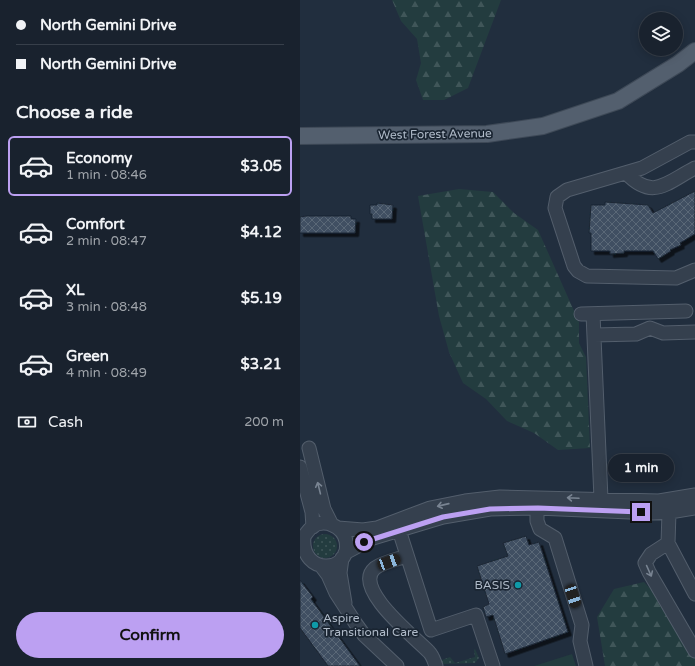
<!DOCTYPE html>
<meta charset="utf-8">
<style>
:root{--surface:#19222e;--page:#222a36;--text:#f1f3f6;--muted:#9fa4aa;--line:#373f4a;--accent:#bca0f2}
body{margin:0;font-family:"Varela Round",sans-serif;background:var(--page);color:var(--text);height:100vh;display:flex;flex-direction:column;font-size:15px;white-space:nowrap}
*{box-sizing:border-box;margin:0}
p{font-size:13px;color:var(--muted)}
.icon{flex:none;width:22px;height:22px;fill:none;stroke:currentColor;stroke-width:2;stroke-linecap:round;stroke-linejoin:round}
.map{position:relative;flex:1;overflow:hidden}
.details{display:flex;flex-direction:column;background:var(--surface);width:300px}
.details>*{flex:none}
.banner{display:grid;align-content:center;height:88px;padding:0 16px;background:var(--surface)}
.tools{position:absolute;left:339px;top:12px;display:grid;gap:8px}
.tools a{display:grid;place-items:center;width:44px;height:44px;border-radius:50%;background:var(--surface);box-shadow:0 2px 10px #0003,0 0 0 1px var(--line);font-size:20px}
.end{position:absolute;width:18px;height:18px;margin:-9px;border:5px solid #bca0f2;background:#111;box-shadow:0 0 0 2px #111}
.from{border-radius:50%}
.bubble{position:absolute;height:28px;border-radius:14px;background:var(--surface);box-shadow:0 2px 10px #0003,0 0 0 1px var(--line);font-size:13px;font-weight:700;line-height:28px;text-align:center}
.car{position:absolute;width:12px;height:24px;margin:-12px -6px;border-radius:5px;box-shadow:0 0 3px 1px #0007;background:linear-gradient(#222 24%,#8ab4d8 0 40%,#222 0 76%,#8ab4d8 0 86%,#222 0)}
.banner b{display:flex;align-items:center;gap:14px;height:38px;font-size:15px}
.banner b+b{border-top:1px solid var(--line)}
.banner i{width:10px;height:10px;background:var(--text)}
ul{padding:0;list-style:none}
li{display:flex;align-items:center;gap:12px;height:60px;margin:0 8px 6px;padding:0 8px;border:2px solid transparent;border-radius:6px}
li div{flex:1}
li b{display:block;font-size:15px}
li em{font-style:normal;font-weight:700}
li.selected{border-color:var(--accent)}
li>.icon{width:36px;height:36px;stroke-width:1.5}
h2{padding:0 16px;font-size:18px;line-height:48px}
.pay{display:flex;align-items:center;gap:10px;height:44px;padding:0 16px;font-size:15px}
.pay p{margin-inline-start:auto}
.button{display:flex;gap:8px;margin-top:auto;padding:8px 16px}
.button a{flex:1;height:46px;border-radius:24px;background:var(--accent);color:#111;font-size:16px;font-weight:700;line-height:46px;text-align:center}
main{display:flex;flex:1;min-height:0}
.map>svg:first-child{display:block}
.grass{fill:url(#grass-dots)}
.forest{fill:url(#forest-firs)}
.park{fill:#233c3f}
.building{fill:url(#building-cross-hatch);stroke:#1c2734;filter:url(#shadow)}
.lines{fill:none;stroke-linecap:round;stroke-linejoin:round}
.minor-casing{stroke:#535e6c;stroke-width:15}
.major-casing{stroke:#3e4957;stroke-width:18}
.minor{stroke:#35404e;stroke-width:13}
.major{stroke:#535f6e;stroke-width:16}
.oneway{stroke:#798492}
.route{stroke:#bca0f2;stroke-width:5}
.culture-dot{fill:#0f9aa8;stroke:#1a2532;stroke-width:1.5}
.labels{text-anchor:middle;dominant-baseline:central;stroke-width:3.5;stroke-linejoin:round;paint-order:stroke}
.street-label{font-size:12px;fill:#b0bbc9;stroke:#1a2532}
.poi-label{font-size:12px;fill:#b0bbc9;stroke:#1a2532;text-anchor:end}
</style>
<main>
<section class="details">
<div class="banner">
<b><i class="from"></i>North Gemini Drive</b>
<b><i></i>North Gemini Drive</b>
</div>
<h2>Choose a ride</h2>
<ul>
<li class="selected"><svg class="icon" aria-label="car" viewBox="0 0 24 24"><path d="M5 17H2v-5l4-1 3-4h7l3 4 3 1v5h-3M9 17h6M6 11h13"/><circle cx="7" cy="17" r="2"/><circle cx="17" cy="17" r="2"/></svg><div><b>Economy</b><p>1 min · 08:46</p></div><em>$3.05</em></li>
<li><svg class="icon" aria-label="car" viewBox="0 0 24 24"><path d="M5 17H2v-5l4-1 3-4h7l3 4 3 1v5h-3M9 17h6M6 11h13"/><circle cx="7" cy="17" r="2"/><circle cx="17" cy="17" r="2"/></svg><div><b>Comfort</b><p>2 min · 08:47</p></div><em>$4.12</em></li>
<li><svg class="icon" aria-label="car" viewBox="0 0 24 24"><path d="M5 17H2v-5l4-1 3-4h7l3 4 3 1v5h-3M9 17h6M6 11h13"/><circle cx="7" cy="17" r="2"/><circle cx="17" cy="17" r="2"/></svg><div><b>XL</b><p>3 min · 08:48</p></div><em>$5.19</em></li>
<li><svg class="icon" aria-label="car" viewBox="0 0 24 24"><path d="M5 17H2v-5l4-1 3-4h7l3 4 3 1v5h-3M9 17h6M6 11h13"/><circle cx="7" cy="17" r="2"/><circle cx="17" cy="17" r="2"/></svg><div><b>Green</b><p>4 min · 08:49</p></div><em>$3.21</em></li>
</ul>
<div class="pay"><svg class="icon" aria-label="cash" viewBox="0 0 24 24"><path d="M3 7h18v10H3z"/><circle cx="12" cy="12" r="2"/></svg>Cash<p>200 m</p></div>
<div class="button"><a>Confirm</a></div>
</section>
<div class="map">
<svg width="395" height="666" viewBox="0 0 395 666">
<defs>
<pattern id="grass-dots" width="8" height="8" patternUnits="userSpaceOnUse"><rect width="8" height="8" fill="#233c3f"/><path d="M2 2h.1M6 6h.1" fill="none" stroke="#405659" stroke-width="1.8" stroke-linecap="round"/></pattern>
<pattern id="forest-firs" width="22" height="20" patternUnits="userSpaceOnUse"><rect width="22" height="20" fill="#233c3f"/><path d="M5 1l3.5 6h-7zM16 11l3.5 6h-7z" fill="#405659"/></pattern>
<pattern id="building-cross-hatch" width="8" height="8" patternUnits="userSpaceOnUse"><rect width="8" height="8" fill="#415062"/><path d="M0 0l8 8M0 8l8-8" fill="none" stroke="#5a6777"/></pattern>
<filter id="shadow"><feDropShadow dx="3.5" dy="3.5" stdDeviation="0" flood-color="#0009"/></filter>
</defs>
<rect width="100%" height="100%" fill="#212e3e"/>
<!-- grass -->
<path class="grass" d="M13 546a12 12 0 1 1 24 0a12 12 0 1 1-24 0Z
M 175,649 L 179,658 L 175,663 L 143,664 L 141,662 L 142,660 L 150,657 L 155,663 L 175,657 L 174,650 Z"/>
<!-- forest -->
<path class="forest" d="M 92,0 L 201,0 L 168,88 L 144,100 L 123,100 L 116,80 L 121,63 L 117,39 L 101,21 Z
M 159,189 L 193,192 L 214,213 L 238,230 L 279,322 L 279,343 L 286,357 L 290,448 L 258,450 L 234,433 L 207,421 L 186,399 L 163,383 L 149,352 L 139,316 L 118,196 Z
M 344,582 L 395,636 L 395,666 L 305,666 L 297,617 L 314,589 Z"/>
<!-- park -->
<path class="park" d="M 272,654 L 276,666 L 234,666 Z"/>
<!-- building -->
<path class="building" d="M 395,191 L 395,234 L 380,243 L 381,245 L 370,250 L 371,251 L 358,259 L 353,251 L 324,251 L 324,253 L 310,254 L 310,251 L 291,251 L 291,233 L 289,233 L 291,205 L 305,205 L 305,202 L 348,205 L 353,213 Z
M 77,203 L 93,205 L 92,219 L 72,219 L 72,214 L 70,214 L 70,205 L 77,205 Z
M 6,216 L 51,216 L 51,219 L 56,219 L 55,233 L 0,233 L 0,217 Z
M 226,536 L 229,545 L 239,542 L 268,632 L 205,654 L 193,615 L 186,617 L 183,607 L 189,604 L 177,566 L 208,556 L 203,543 Z
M 0,580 L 13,597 L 11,599 L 60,666 L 28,666 L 0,628 Z"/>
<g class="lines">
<!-- minor casing -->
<g class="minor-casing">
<path id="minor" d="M 395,142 L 390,142 L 342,168 L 267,190 L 257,197 L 255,208 L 274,266 L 278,271 L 287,276 L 376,278 L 395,270
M 326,173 C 353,201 366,183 395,168
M 281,314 L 386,311
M 293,314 L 301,499
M 294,335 L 336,334 L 350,328 L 363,333 L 395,332
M 9,448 L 24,509 L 32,525
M 0,467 L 12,512 L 13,527
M 237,508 L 237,521 L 240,529 L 255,538 L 282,625 L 280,641 L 286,666
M 369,512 L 368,543 L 395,594
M 38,528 L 63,530 L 77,528 L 130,508 L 165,501 L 200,497 L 359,501 L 395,495
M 99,530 L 131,630 L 176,615 L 193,666
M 0,542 C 4,537 7,531 12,527 C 24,518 43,526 46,541 C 52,574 0,576 4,537
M 368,543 L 351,554 L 345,563 L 349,572 L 395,651
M 45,553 L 73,538 L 143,517 L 190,509 L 237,508 L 353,513 L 370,512 L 395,508
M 107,556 C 98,559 83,562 75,568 C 51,588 117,639 129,652 C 133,656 134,661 136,666
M 42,558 L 40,573 L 45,603
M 22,567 L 28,575 L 36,593 L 56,624 L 64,635 L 97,666"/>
</g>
<!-- major casing -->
<g class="major-casing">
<path id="major" d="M 0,136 L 187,134 L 243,126 L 318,101 L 378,64 L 395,51"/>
</g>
<!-- minor -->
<use href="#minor" class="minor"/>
<!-- major -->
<use href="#major" class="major"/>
</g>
<!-- one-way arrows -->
<defs><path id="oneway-shaft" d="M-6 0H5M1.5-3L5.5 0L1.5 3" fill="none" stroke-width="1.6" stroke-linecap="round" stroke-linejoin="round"/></defs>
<g class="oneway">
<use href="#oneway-shaft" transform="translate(19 488) rotate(-104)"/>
<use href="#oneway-shaft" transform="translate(273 498) rotate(-177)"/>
<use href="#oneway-shaft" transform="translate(143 505) rotate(167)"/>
<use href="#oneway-shaft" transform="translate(349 571) rotate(66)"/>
</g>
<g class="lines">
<!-- route -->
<path class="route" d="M 64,542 L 143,517 L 190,509 L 238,508 L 341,512"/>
</g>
<!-- markers -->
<g class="culture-dot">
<circle cx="218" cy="585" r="4"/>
<circle cx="15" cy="625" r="4"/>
</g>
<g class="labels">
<!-- street labels -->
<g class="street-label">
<text transform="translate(135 134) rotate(-1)">West Forest Avenue</text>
</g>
<!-- poi labels -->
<g class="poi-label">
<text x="210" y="585">BASIS</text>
<text x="23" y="618" text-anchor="start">Aspire<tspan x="23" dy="14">Transitional Care</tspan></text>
</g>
</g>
</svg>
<div class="tools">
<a><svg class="icon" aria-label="layers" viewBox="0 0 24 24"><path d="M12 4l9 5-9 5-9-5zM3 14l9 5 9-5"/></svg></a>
</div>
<i class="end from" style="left:64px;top:542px"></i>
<i class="end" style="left:341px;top:512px"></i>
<div class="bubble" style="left:308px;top:454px;width:66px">1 min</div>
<i class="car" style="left:89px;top:562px;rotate:70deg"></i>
<i class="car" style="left:273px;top:596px;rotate:162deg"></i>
</div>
</main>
